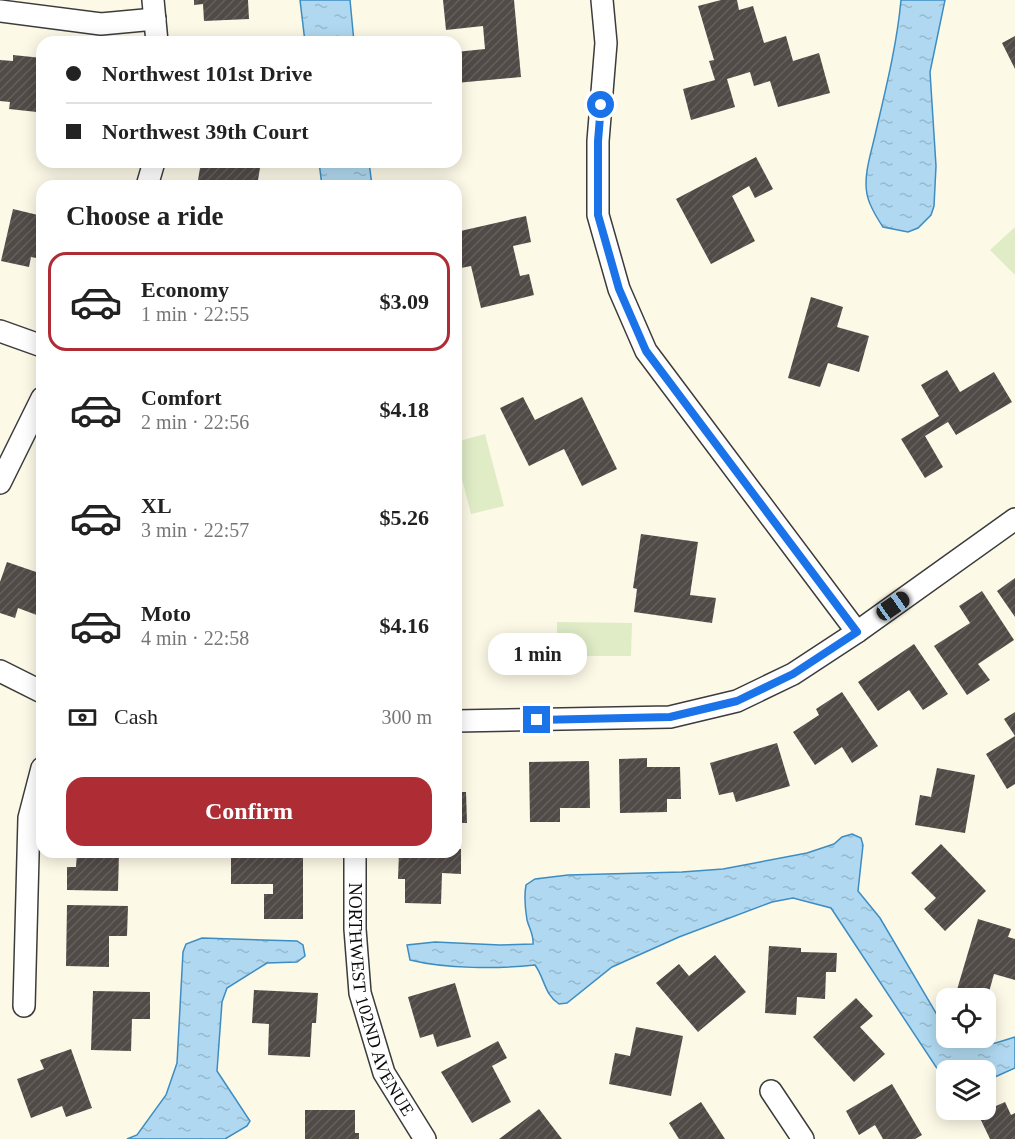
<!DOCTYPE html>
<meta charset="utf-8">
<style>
:root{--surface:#fff;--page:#f6f6f6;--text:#222;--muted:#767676;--line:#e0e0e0;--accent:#ae2d34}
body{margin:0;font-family:"Times New Roman",serif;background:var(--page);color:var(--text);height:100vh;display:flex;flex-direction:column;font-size:22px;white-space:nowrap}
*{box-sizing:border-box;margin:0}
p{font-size:20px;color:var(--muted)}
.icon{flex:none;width:33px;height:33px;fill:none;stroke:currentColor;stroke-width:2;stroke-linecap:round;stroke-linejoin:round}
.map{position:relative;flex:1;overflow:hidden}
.side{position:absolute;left:36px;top:180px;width:426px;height:678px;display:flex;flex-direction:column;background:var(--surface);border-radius:18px;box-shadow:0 3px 15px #0003}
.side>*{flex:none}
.top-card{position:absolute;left:36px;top:36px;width:426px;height:132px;border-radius:18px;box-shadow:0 3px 15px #0003;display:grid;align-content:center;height:132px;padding:0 30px;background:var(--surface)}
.buttons{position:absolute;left:936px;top:988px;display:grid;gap:12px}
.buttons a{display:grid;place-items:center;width:60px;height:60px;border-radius:12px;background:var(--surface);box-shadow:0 3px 15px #0003;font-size:30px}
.end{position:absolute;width:27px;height:27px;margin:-14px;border:8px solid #1a73e8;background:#fff;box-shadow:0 0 0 3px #fff}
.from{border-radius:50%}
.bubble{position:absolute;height:42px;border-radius:18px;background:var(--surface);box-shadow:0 3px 15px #0003;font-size:20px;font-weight:600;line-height:42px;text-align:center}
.car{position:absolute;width:18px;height:36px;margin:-18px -9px;border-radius:8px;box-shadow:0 0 4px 2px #0007;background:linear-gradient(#222 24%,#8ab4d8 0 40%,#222 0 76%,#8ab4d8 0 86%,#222 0)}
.top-card b{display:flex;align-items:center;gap:21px;height:57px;font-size:22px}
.top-card b+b{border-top:2px solid var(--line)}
.top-card i{width:15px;height:15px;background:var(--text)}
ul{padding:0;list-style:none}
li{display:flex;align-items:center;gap:18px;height:99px;margin:0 12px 9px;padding:0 18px;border:3px solid transparent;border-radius:18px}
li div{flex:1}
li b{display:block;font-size:22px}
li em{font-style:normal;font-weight:600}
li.current{border-color:var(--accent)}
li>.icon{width:54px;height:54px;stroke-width:1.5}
h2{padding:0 30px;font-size:27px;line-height:72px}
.pay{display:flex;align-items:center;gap:15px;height:66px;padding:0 30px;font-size:22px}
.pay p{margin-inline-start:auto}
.button{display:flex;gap:12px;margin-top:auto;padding:12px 30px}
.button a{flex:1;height:69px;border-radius:18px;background:var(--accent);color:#fff;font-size:24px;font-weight:600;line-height:69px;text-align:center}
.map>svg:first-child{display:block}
.pitch{fill:#dfecc6}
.water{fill:url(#water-ripples);stroke:#3d8dc2;stroke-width:1.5}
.building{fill:url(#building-hatch)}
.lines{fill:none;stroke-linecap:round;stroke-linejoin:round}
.street-casing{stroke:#3c3c3c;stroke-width:24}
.street{stroke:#fff;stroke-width:21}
.route{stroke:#1a73e8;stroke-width:8}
.labels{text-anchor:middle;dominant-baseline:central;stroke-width:6;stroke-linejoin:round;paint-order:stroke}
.street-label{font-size:18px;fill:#090909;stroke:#fff}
</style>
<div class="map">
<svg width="1015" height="1139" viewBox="0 0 1015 1139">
<defs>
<pattern id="water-ripples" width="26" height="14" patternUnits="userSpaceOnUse" patternTransform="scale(1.5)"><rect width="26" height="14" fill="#b0d9f1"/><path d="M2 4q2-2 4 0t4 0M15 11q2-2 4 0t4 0" fill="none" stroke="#96b9cd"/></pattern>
<pattern id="building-hatch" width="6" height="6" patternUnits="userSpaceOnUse" patternTransform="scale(1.5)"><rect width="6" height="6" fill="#514b47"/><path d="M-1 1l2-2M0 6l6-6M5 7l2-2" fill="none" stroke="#65605d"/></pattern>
</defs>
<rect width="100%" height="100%" fill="#fdf9e7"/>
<!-- pitch -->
<path class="pitch" d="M 1015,227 L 1015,275 L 990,250 Z
M 485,434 L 504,506 L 471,514 L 456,456 L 456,442 Z
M 557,622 L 632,623 L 631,656 L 557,656 Z"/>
<!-- water -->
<path class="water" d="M 300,0 L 350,0 L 354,42 L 305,42 Z
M 901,0 L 945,0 L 930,72 L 936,166 L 934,206 L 931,215 L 918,228 L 908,232 L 883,227 C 877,218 869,206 867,194 C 863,175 872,150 876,131 C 886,88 897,44 901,0 Z
M 319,162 L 369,162 L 372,186 L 322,186 Z
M 852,834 L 861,838 L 863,845 L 858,891 L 880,918 L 946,1030 L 946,1038 C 957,1038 961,1041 971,1044 C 985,1048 1001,1041 1015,1037 L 1015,1068 L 986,1081 L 986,1071 L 946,1071 L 946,1082 L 831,908 L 793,898 L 772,902 L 679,937 L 612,967 L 567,1003 L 559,1004 C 544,994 545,979 535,965 C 498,969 446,969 410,960 L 407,945 L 435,942 L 500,945 L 533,944 C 534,935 529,928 527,920 C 525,908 524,896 526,885 L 535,879 L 568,875 L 682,872 L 723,869 L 807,853 L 834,844 L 842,837 Z
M 202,938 L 297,941 L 303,945 L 305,956 L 297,962 L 267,963 L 227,988 L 222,1002 L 217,1071 L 250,1121 L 247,1126 L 225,1139 L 127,1139 L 137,1135 L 166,1095 L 177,1063 L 183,952 L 186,944 Z"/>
<!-- building -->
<path class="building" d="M 194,0 L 248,0 L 249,19 L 204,21 L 203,4 L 194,5 Z
M 443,0 L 514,0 L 521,77 L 456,83 L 456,52 L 485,49 L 483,26 L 446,30 Z
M 721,0 L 737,0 L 739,10 L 753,6 L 764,43 L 786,36 L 793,61 L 819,53 L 830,93 L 778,107 L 770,81 L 754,86 L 750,72 L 727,79 L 735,107 L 691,120 L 683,89 L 715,80 L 709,61 L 714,60 L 698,6 Z
M 251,36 L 252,42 L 206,42 L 206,40 Z
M 1015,36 L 1015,69 L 1002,43 Z
M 13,55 L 42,58 L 37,112 L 9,109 L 10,102 L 0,101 L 0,60 L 13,61 Z
M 756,157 L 773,189 L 755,198 L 749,186 L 732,196 L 755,241 L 711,264 L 676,199 Z
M 201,162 L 243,162 L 243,166 L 260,168 L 257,186 L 197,186 Z
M 13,209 L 42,216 L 42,259 L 31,257 L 29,267 L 1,261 Z
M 526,216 L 531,242 L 513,246 L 520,276 L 529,274 L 534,295 L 481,308 L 471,266 L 456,269 L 456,232 Z
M 811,297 L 843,307 L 837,327 L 869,336 L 859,372 L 828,363 L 820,387 L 788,378 Z
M 947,370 L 960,392 L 994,372 L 1012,402 L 956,435 L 948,422 L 925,436 L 943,467 L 925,478 L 901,439 L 939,416 L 921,385 Z
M 523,397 L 535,420 L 582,397 L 617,469 L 582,486 L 564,449 L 529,466 L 500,408 Z
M 641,534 L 698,542 L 690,595 L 716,598 L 712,623 L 634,612 L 637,589 L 633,588 Z
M 7,562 L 42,574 L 42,617 L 18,608 L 15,618 L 0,613 L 0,582 Z
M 1015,578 L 1015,617 L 997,591 Z
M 982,591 L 1014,640 L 978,664 L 990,680 L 967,695 L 934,646 L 970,623 L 959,606 Z
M 914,644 L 948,694 L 923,710 L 909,690 L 878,711 L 858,682 Z
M 842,692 L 878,746 L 852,763 L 842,747 L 815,765 L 793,732 L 819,715 L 816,709 Z
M 1015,712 L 1015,736 L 1004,719 Z
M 1015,736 L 1015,784 L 1007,789 L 986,754 Z
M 777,743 L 790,786 L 736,802 L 733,792 L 719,795 L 710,763 Z
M 647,758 L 647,767 L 680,767 L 681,799 L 667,799 L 667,812 L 620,813 L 619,759 Z
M 589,761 L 590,808 L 560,808 L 560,822 L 530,822 L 529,762 Z
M 937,768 L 975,775 L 965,833 L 915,825 L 920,795 L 931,797 Z
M 456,792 L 466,792 L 467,823 L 456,823 Z
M 941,844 L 986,891 L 945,931 L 924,909 L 936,898 L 911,873 Z
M 456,849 L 461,849 L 461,874 L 442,873 L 441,904 L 405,903 L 405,879 L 398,879 L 399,852 L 456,852 Z
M 77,852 L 119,852 L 118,891 L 67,890 L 67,867 L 76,867 Z
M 231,856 L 303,856 L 303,919 L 264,919 L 264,894 L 273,894 L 273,884 L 231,884 Z
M 67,905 L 128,906 L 127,936 L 109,936 L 109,967 L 66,966 Z
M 978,919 L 1011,929 L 1008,937 L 1015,939 L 1015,980 L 994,974 L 987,999 L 976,999 L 956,993 Z
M 769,946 L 801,948 L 801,952 L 837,953 L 836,972 L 826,972 L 825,999 L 797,997 L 796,1015 L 765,1013 Z
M 715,955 L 746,992 L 698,1032 L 656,983 L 679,964 L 689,976 Z
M 455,983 L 471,1037 L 437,1047 L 433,1034 L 420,1038 L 408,997 Z
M 254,990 L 318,993 L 316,1023 L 312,1023 L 310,1057 L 268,1055 L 269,1024 L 252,1023 Z
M 93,991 L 150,992 L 150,1019 L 132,1019 L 131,1051 L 91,1050 Z
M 856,998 L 873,1016 L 860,1027 L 885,1054 L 854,1082 L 813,1037 Z
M 636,1027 L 683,1036 L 671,1096 L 609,1084 L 615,1053 L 630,1056 Z
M 498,1041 L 507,1058 L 492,1066 L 511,1102 L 472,1123 L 441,1072 Z
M 71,1049 L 92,1108 L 66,1117 L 62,1106 L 31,1118 L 17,1079 L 44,1069 L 40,1060 Z
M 892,1084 L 922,1135 L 915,1139 L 883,1139 L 875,1125 L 859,1135 L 846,1111 Z
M 701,1102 L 725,1139 L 679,1139 L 669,1123 Z
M 1005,1102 L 1011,1115 L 1015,1113 L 1015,1139 L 990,1139 L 978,1114 Z
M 539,1109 L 562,1139 L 499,1139 Z
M 305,1110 L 355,1110 L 355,1133 L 359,1133 L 359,1139 L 305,1139 Z"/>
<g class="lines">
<!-- street casing -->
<g class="street-casing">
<g id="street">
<path d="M 153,0 L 157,42"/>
<path d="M 602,0 L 606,43 L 598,141 L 598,215 L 619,289 L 646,351 L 857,632"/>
<path d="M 0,11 L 101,24 L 155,19"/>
<path d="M 147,186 L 154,162"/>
<path d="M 0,331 L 42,346"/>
<path d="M 0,483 L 42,398"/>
<path d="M 0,671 L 42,692"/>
<path d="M 456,721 L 670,717 L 737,701 L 793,674 L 857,632 L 1015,519"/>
<path id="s1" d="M 355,852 L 355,929 L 360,993 L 384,1073 L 425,1139"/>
<path d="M 24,1006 L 29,818 L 42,768"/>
<path d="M 771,1091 L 803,1139"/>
</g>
</g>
<!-- street -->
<use href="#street" class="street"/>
</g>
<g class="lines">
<!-- route -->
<path class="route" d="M 537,720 L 670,717 L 737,701 L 793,674 L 857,632 L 646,351 L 619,289 L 598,215 L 598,141 L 601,105"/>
</g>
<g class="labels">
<!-- street labels -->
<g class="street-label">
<text stroke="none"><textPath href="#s1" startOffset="152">NORTHWEST 102ND AVENUE</textPath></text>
</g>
</g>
</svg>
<div class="buttons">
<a><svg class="icon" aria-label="locate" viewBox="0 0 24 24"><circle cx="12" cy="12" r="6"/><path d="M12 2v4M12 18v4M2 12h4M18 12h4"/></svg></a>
<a><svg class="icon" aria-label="layers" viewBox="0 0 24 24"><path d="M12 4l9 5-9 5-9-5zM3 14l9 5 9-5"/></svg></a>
</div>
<i class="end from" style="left:601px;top:105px"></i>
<i class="end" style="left:537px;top:720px"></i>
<div class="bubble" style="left:488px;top:633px;width:99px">1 min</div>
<i class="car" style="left:893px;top:606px;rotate:55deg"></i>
<div class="top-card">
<b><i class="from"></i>Northwest 101st Drive</b>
<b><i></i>Northwest 39th Court</b>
</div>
<section class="side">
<h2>Choose a ride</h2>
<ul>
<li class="current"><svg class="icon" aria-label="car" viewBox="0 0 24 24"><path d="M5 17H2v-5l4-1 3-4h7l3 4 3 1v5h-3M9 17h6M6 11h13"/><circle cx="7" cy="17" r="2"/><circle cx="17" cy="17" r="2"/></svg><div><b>Economy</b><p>1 min · 22:55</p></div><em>$3.09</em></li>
<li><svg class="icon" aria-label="car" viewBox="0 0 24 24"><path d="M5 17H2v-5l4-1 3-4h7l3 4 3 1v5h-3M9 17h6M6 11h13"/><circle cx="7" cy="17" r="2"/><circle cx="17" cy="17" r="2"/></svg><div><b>Comfort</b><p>2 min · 22:56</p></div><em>$4.18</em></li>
<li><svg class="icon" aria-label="car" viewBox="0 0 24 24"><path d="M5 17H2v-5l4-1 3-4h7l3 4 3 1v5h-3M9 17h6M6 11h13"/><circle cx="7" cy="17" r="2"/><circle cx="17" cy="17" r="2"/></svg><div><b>XL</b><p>3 min · 22:57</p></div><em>$5.26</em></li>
<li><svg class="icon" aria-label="car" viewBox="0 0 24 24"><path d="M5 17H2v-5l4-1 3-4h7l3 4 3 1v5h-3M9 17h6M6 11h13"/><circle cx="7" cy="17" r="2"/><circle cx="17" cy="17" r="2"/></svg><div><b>Moto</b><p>4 min · 22:58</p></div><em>$4.16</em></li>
</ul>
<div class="pay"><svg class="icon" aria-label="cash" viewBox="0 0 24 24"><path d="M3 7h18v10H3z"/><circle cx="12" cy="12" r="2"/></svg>Cash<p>300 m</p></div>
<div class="button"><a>Confirm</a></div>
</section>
</div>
